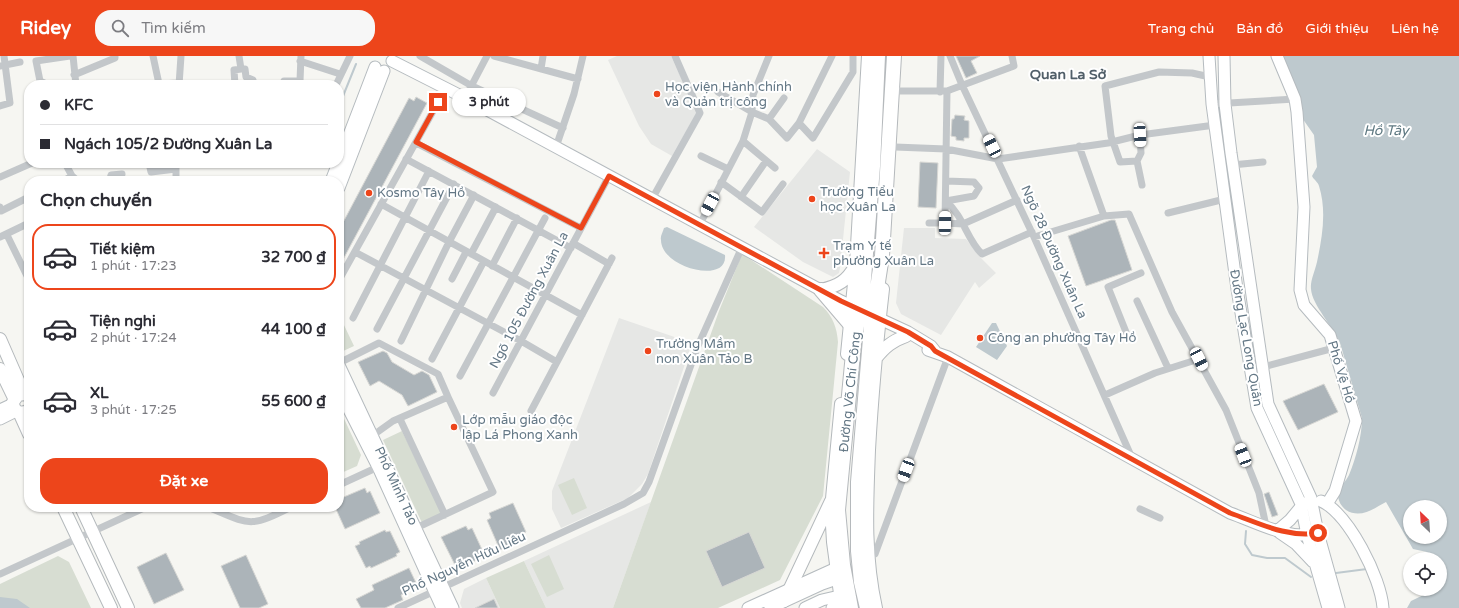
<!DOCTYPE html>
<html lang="vi">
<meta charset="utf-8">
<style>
:root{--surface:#fff;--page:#f7f7f7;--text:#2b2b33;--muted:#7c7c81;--line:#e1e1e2;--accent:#ed451b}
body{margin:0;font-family:"Varela Round",sans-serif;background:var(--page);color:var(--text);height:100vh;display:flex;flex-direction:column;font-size:15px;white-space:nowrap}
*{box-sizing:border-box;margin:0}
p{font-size:13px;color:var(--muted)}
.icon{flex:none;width:22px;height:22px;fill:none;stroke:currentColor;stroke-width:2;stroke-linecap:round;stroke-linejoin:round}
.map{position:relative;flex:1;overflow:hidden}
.details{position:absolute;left:24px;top:120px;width:320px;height:336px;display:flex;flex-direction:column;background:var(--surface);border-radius:16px;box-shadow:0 1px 3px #0004}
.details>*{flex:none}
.top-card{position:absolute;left:24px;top:24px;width:320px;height:88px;border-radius:16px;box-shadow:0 1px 3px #0004;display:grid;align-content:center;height:88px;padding:0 16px;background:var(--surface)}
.needle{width:26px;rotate:335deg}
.buttons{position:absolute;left:1403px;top:444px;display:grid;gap:8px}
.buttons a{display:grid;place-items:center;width:44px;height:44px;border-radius:50%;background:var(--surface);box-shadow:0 1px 3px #0004;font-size:20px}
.end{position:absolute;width:18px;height:18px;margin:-9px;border:5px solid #ed451b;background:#fff;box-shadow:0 0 0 2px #fff}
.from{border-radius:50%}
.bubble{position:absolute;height:28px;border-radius:14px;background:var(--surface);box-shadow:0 1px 3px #0004;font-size:13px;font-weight:700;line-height:28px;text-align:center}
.car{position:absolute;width:12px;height:24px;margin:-12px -6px;border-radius:5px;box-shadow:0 0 3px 1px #0007;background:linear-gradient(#fff 24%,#345 0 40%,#fff 0 76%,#345 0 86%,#fff 0)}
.top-card b{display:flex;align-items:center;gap:14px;height:38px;font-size:15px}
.top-card b+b{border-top:1px solid var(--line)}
.top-card i{width:10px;height:10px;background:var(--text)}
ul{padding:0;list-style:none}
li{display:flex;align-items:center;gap:12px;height:66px;margin:0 8px 6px;padding:0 8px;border:2px solid transparent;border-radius:16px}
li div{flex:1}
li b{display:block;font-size:15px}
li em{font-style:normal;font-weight:700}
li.active{border-color:var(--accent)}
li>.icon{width:36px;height:36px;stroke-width:1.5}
h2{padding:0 16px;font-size:18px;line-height:48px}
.button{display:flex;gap:8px;margin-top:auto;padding:8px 16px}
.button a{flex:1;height:46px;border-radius:16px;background:var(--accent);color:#fff;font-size:16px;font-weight:700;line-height:46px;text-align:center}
header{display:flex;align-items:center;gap:24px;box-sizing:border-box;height:56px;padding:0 20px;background:var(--accent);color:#fff}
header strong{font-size:19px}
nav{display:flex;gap:22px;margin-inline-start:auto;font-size:14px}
.search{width:280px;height:36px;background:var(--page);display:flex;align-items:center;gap:10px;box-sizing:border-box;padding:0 14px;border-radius:16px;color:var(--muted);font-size:15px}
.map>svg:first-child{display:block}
.built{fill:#e6e7e5}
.green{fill:#d7ddd2}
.water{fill:#bec9ce;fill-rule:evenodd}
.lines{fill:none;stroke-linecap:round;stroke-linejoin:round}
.stream{stroke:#bec9ce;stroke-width:2}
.building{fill:#acb4b9;stroke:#d7d7d4}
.secondary-casing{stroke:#b5bbbf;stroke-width:13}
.primary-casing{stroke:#b4b9bc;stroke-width:14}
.highway-casing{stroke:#b5b9bc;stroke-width:16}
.street{stroke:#c3c7ca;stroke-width:7}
.secondary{stroke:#fff;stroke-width:11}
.primary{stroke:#fff;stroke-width:12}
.highway{stroke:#fff;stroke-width:14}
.route{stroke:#ed451b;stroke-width:5}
.poi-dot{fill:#ed451b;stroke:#fff;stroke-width:1.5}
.labels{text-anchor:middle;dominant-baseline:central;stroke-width:4;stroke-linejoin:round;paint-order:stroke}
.poi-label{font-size:13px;fill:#637785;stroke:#fff;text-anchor:start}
.street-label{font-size:13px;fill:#637785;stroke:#fff}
.neighbourhood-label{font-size:14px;font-weight:bold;fill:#515f69;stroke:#fff}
.water-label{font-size:14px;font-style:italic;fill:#5f7982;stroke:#fff}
</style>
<header>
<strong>Ridey</strong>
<div class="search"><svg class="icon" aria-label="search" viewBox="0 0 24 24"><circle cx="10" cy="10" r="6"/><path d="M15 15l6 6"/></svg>Tìm kiếm</div>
<nav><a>Trang chủ</a><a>Bản đồ</a><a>Giới thiệu</a><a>Liên hệ</a></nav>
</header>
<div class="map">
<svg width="1459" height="552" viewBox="0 0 1459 552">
<rect width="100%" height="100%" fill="#f6f6f2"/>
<!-- built -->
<path class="built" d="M 617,0 L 671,0 L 697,56 L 672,100 L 651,88 L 639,70 L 608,4 Z
M 817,93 L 850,116 L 840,212 L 839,217 L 833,221 L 803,206 L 754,171 Z
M 904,172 L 935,172 L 935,182 L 966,183 L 981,202 L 996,217 L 979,232 L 975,226 L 941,279 L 901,258 L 896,247 Z
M 619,262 L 692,287 L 648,418 L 642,428 L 628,442 L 561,472 L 552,453 L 552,435 Z
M 651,446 L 613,552 L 546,552 L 524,505 Z
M 486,522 L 500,552 L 462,552 L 460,547 L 464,533 Z"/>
<!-- green -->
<path class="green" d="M 742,198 L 823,251 C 833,261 837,272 838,286 L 823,440 L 780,524 L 718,552 L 613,552 L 719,255 Z
M 343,267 L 354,290 L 339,297 L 339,269 Z
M 339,352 L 361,399 L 357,410 L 339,418 Z
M 402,375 L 443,460 L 423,469 L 383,384 Z
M 574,422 L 587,452 L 572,459 L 558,429 Z
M 549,499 L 564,533 L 547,541 L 531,508 Z
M 58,500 L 69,506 L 91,552 L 0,552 L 0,528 Z
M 524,505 L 546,552 L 500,552 L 486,522 Z"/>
<!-- water -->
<path class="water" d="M 1283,0 L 1459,0 L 1459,552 L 1407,552 L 1411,545 L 1436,533 L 1440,533 L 1444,526 L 1440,518 L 1440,503 L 1433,503 L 1427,496 L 1413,493 L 1386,446 C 1373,453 1360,463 1346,454 C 1341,450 1338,445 1338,438 C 1339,432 1346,425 1349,419 C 1356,402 1362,380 1362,362 L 1340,287 C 1333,270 1312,249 1311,233 C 1310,225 1315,215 1317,206 C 1322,182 1327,155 1319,130 C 1318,126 1314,124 1312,120 L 1317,111 L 1314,79 L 1300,59 ZM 1410,451 L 1440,451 L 1440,481 L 1410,481 Z
M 667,171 L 725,199 C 728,229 661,212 661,184 C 660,180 663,176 664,172 Z
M 992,267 L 996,267 L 1007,290 L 997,304 L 976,291 Z
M 0,541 L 17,543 L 30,552 L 0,552 Z"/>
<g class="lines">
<!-- stream -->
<path class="stream" d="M 339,50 L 356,8
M 1246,475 L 1245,488 L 1252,499 L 1267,502 L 1285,502 L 1311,521
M 1336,517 L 1367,513"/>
</g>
<!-- building -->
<path class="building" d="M 956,0 L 980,0 L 971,5 L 977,17 L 966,22 Z
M 416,41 L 427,47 L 339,211 L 339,174 L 409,42 L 414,45 Z
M 955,59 L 965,60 L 964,64 L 969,65 L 969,82 L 964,82 L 964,85 L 956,84 L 956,81 L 951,80 L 952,63 L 954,63 Z
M 920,106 L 938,107 L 936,152 L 918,151 Z
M 1111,164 L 1115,164 L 1132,214 L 1086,230 L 1068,180 Z
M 383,295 L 387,297 L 392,306 L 414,319 L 422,315 L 429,319 L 437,336 L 408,350 L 402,339 L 379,325 L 370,330 L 358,306 Z
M 1324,328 L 1338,356 L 1298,374 L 1283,345 Z
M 365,432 L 367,437 L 370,435 L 380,457 L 345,473 L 335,451 L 339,451 L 339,443 Z
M 1269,436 L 1278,459 L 1272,461 L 1264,438 Z
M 513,447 L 526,476 L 523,477 L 525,482 L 500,494 L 487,464 L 491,462 L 489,457 Z
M 466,470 L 468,474 L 472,472 L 485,500 L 460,512 L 458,508 L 455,509 L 441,481 Z
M 385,474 L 386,476 L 390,475 L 400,496 L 396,498 L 397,500 L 371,512 L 370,510 L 366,512 L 355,490 L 360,488 L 359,486 Z
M 749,476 L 765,512 L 722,531 L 706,495 Z
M 166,497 L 184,534 L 154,548 L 137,511 Z
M 246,499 L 268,548 L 259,552 L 240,552 L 221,510 Z
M 409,512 L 418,531 L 401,539 L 403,544 L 385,552 L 361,552 L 356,543 L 374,534 L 372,529 Z
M 494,543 L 498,552 L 475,552 Z"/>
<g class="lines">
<!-- secondary casing -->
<g class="secondary-casing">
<path id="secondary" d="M 1209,0 L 1212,48 L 1237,233 L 1257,352 L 1301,448 L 1307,479 L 1328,552
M 1224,0 L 1225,48 L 1231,97 L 1268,348 L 1311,442 L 1318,477 L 1339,552
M 1277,0 L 1295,43 L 1297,56 L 1304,151 L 1300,234 L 1304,249 L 1330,279 L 1356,365 L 1335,435 L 1327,448
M 392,5 L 465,42 L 841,245 L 908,276 L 931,290 L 935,295
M 339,105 L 375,11
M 331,125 L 338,107
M 339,132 L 384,15
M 928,294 L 948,301 L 1230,457 C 1256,466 1285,483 1313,478
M 339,309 L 453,552
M 339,334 L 378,411 L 442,552
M 0,354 L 13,348
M 0,363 L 16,355
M 1321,445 C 1349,458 1381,522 1383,552
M 1277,475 L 1290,464 L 1304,447
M 1280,477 L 1296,488 L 1313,506
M 748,552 L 843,509
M 770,552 L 822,528 L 845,520
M 805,552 L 822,544 L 848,538
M 832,552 L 850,549"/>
</g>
<!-- primary casing -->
<g class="primary-casing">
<path id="primary" d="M 821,234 C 838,230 847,225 855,210
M 0,283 L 24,338
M 847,298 L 856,207 L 868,0
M 876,302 C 885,291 892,285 906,280
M 0,313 L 14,342
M 29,340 L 24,338 L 18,339 L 13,346 C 13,356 21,359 29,354
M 841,348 L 831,453 L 833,486 L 842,552
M 19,356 L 29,378
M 63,451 L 111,552
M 81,451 L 128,552
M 784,545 L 831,445
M 876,552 C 864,499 867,448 869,394 C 872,340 877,286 883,233"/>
</g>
<!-- highway casing -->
<g class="highway-casing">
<path id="highway" d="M 821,234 L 856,275
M 851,552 L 843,509 L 838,454 L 854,287 L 863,235 L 873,110 L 878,0
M 867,552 L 861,526 L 858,495 L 858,426 L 871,271 L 882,200 L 894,0"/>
</g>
<!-- street -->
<path class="street" d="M 73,0 L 76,29
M 153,0 L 159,28 L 179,27
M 239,0 L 241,13 L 245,13 L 246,21 L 253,24 L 254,29
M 420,0 L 472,30 L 563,72
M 494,0 L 578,23
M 950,0 L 962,29 L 1034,181 L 1132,402
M 300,5 L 340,18
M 0,10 L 20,6
M 541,13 L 543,0
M 74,19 L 115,2 L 115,0
M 284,25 L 300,25 L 301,0
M 48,29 L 40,25 L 36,5 L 70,0
M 179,29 L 181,0
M 235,29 L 234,14 L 241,13
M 336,29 L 350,0
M 898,35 L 947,35 L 1014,10 L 1012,0
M 947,35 L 945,167 L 963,168 L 1017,144
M 718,36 L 752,56 L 769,63 L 787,82 L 799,67 L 813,82 L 853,16 L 853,0
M 940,36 L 941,0
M 465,42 L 487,0
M 1212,48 L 1295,43
M 0,50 L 10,47 L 4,0
M 769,63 L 784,42
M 799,67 L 832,0
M 1140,79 L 1141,97 L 1137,105 L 1142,129
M 743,85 L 775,112
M 416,87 L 581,172
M 1079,90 L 1104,160
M 556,91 L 574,38 L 583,0
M 895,91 L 946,93 L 998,103 L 1108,87 L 1140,79 L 1215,69
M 701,100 L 728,113
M 406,103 L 571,192
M 1137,105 L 1120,106 L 1111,80 L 1105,30 L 1159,16 L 1192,17 L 1210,21
M 65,107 L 72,120 L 78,125
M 149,107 L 151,116 L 176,113
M 176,107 L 176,125
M 1232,109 L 1263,106
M 0,121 L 32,107
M 63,125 L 72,120
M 92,125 L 110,123 L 111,119 L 122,118
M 721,126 L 762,156 L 783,128
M 741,141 L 766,105
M 652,143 L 700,57 L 675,0
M 946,145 C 964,161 967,184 982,198 L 1032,176
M 946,145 L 974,140 L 979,132 L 974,126 L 946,125
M 381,148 L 582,259
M 0,151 L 1,155 L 29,141
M 1168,157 L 1225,143
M 929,167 L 945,167
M 699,170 L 743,85 L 752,56 L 753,39 L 769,0
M 7,179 L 29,224
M 0,181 L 29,167
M 1034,181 L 1104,160 L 1129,158 L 1172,256 L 1226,354 L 1259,437 L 1266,470
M 573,187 L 609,208
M 355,196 L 521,285 L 557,306
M 471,198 L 496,151
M 492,210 L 517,162
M 452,223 L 466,196
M 339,224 L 446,32
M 1137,245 L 1168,312
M 353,262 L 429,115
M 377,273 L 454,128
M 1126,276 L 1108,231 L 1141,217
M 401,285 L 449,186 L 474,139
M 432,303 L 484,205
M 339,307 L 379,287 L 438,318 L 448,341 L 393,365 L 372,380
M 1263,311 L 1334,292
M 460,320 L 545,162
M 493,337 L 609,120
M 1105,339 L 1155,317 L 1199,303
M 531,355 L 612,202
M 400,363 L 445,459
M 339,429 L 378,411
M 208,451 C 251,469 249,472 291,451
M 1140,453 L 1160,462
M 416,472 L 493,436 L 448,341
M 867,501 L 875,498 L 948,301
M 0,518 L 146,451
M 398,552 L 624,448 L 643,437 L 649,426 L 697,292 L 742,191"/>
<!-- secondary -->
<use href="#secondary" class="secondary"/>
<!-- primary -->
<use href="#primary" class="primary"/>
<!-- highway -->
<use href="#highway" class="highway"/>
</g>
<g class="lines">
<!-- route -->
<path class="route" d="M 438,46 L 416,86 L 581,172 L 609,120 L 841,245 L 908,276 L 931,290 L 935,295 L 1230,457 C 1259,467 1287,482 1318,477"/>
</g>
<!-- markers -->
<g class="poi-dot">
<circle cx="657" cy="38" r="4"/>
<circle cx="369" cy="137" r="4"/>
<circle cx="812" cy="143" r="4"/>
<path d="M822 191h4v4h4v4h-4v4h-4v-4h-4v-4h4z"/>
<circle cx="980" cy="282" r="4"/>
<circle cx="648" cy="295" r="4"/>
<circle cx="454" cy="371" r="4"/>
</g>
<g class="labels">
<!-- poi labels -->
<g class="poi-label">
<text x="665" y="31">Học viện Hành chính<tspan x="665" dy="15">và Quản trị công</tspan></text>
<text x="820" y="136">Trường Tiểu<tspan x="820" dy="15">học Xuân La</tspan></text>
<text x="377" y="137">Kosmo Tây Hồ</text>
<text x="833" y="190">Trạm Y tế<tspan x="833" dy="15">phường Xuân La</tspan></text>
<text x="988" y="282">Công an phường Tây Hồ</text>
<text x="656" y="288">Trường Mầm<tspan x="656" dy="15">non Xuân Tảo B</tspan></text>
<text x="462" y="364">Lớp mẫu giáo độc<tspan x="462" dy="15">lập Lá Phong Xanh</tspan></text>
</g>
<!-- street labels -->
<g class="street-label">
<text transform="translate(1054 196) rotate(66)">Ngõ 28 Đường Xuân La</text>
<text transform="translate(529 244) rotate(-62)">Ngõ 105 Đường Xuân La</text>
<text transform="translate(1246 282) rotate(80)">Đường Lạc Long Quân</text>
<text transform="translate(1341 316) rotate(73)">Phố Vệ Hồ</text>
<text transform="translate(850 336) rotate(-84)">Đường Võ Chí Công</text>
<text transform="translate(396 430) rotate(65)">Phố Minh Tảo</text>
<text transform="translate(464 508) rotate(-25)">Phố Nguyễn Hữu Liêu</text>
</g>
<!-- neighbourhood labels -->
<g class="neighbourhood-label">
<text x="1068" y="18">Quan La Sở</text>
</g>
<!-- water labels -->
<g class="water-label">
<text x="1386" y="74">Hồ Tây</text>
</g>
</g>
</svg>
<div class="buttons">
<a><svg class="needle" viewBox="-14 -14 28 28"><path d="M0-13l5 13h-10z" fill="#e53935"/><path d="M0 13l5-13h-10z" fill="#7c7c81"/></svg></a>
<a><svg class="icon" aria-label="locate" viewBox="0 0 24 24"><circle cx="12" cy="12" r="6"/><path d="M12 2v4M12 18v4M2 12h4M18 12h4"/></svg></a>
</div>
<i class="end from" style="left:1318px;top:477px"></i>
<i class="end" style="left:438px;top:46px"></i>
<div class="bubble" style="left:452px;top:32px;width:74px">3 phút</div>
<i class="car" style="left:1140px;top:79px;rotate:177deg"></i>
<i class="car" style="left:992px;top:90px;rotate:334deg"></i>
<i class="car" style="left:710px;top:148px;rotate:208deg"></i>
<i class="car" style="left:945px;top:167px;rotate:1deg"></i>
<i class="car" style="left:1199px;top:303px;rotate:153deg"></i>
<i class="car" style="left:1243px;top:399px;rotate:339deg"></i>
<i class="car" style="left:906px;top:414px;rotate:200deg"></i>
<div class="top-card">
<b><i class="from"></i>KFC</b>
<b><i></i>Ngách 105/2 Đường Xuân La</b>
</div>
<section class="details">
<h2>Chọn chuyến</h2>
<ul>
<li class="active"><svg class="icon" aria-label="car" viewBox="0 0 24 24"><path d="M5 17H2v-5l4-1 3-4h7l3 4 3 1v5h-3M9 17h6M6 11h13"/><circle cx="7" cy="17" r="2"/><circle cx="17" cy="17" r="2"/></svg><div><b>Tiết kiệm</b><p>1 phút · 17:23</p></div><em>32 700 ₫</em></li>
<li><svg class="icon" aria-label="car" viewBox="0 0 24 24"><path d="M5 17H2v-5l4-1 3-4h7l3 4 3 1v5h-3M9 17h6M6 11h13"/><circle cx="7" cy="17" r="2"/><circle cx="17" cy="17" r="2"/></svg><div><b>Tiện nghi</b><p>2 phút · 17:24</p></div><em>44 100 ₫</em></li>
<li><svg class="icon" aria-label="car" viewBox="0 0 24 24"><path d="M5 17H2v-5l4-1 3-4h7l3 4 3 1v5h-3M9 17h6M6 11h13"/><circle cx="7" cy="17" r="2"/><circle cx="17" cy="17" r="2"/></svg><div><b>XL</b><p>3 phút · 17:25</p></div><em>55 600 ₫</em></li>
</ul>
<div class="button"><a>Đặt xe</a></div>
</section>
</div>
